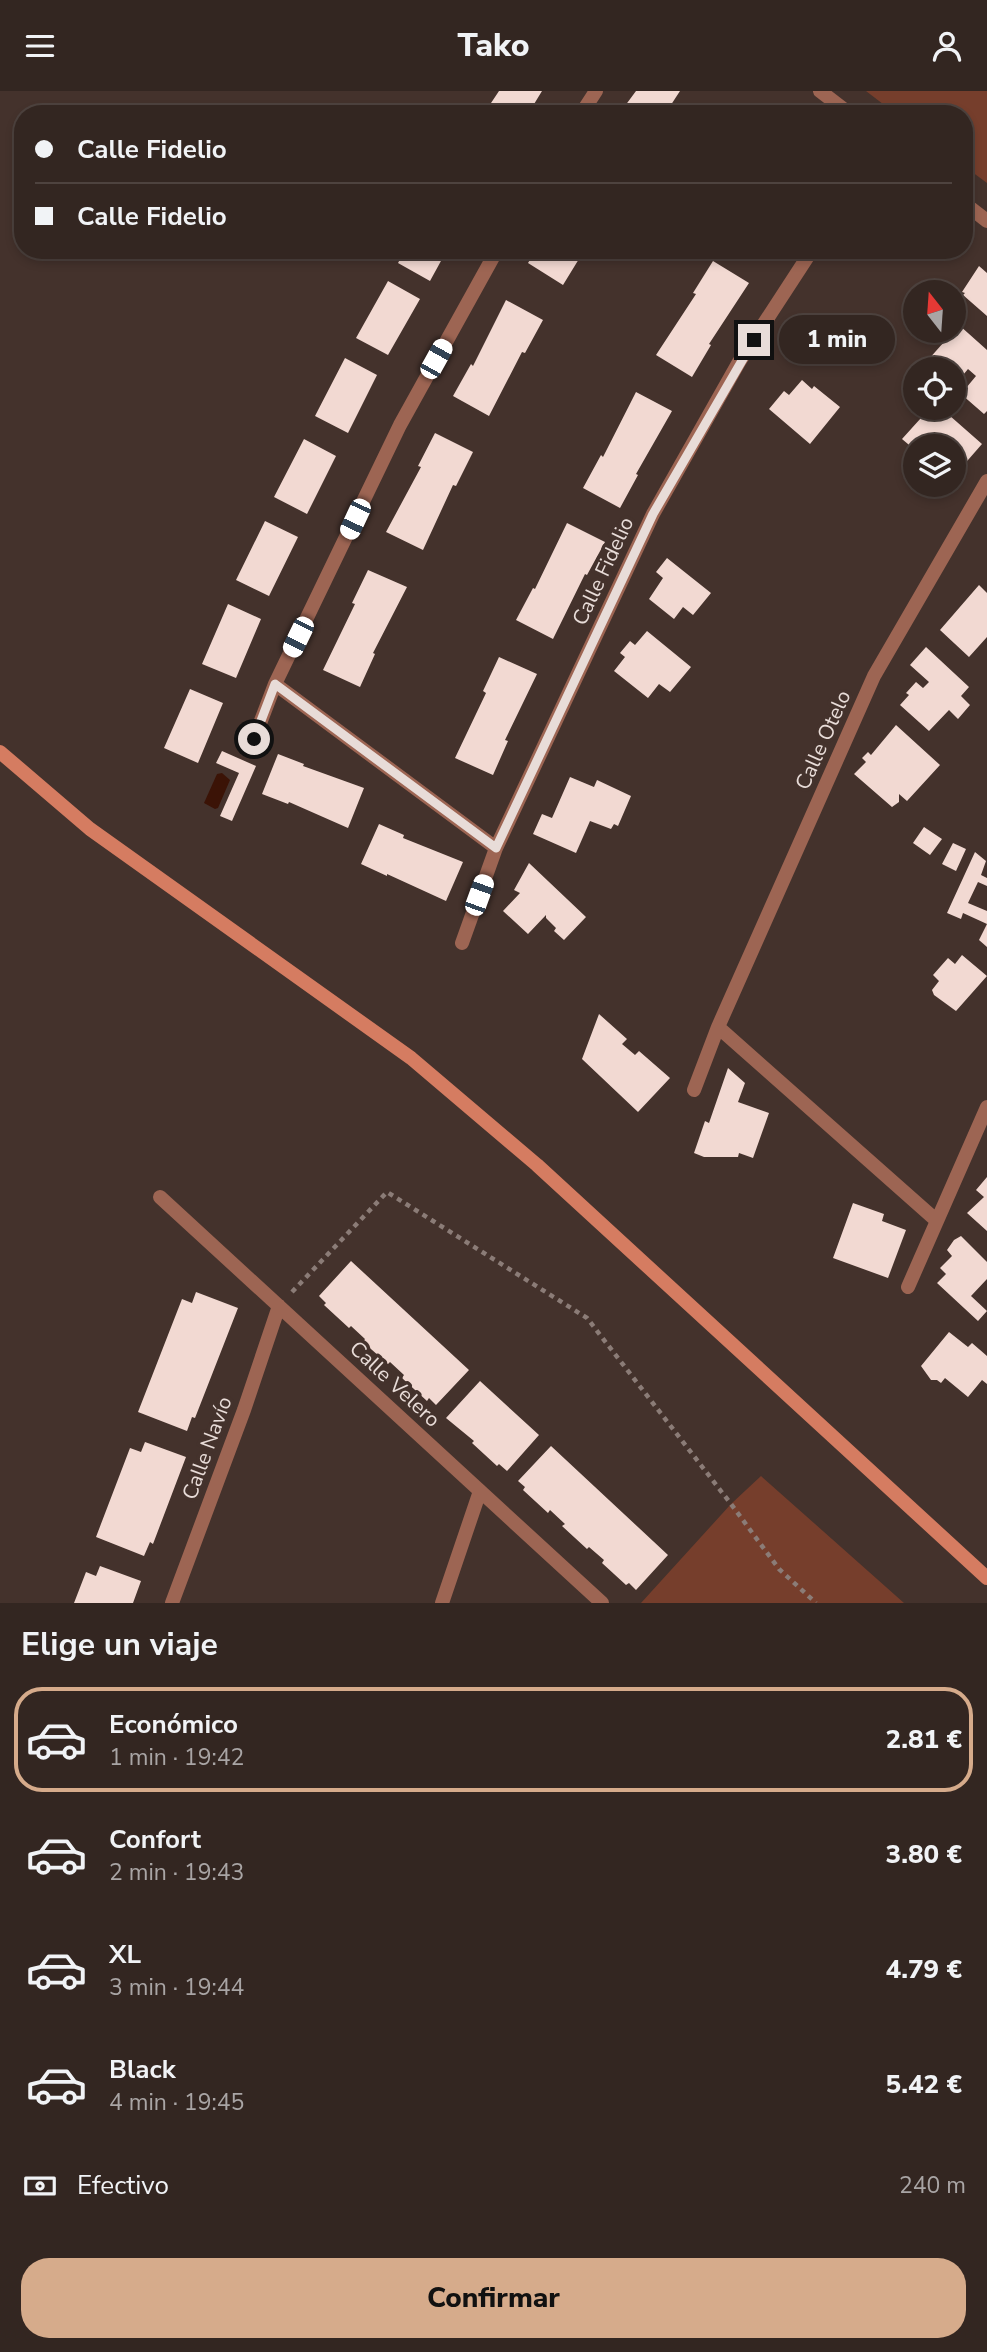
<!DOCTYPE html>
<html lang="es">
<meta charset="utf-8">
<style>
:root{--surface:#332621;--page:#3b2e2a;--text:#f1f3f6;--muted:#a9a5a5;--line:#4e433f;--accent:#d6ab8b}
body{margin:0;font-family:"Nunito Sans",sans-serif;background:var(--page);color:var(--text);height:100vh;display:flex;flex-direction:column;font-size:26px;white-space:nowrap}
*{box-sizing:border-box;margin:0}
p{font-size:23px;color:var(--muted)}
.icon{flex:none;width:38px;height:38px;fill:none;stroke:currentColor;stroke-width:2;stroke-linecap:round;stroke-linejoin:round}
.map{position:relative;height:1512px;overflow:hidden}
.drawer{display:flex;flex-direction:column;background:var(--surface);flex:1}
.drawer>*{flex:none}
.hud{position:absolute;left:14px;top:14px;width:959px;height:154px;border-radius:28px;box-shadow:0 4px 10px #0003,0 0 0 2px var(--line);display:grid;align-content:center;height:154px;padding:0 21px;background:var(--surface)}
.needle{width:46px;rotate:343deg}
.buttons{position:absolute;left:903px;top:189px;display:grid;gap:14px}
.buttons a{display:grid;place-items:center;width:63px;height:63px;border-radius:50%;background:var(--surface);box-shadow:0 4px 10px #0003,0 0 0 2px var(--line);font-size:35px}
.end{position:absolute;width:32px;height:32px;margin:-16px;border:9px solid #e8dcd8;background:#111;box-shadow:0 0 0 4px #111}
.from{border-radius:50%}
.bubble{position:absolute;height:49px;border-radius:24px;background:var(--surface);box-shadow:0 4px 10px #0003,0 0 0 2px var(--line);font-size:23px;font-weight:800;line-height:49px;text-align:center}
.car{position:absolute;width:21px;height:42px;margin:-21px -10px;border-radius:9px;box-shadow:0 0 5px 2px #0007;background:linear-gradient(#fff 24%,#345 0 40%,#fff 0 76%,#345 0 86%,#fff 0)}
.hud b{display:flex;align-items:center;gap:24px;height:66px;font-size:26px}
.hud b+b{border-top:2px solid var(--line)}
.hud i{width:18px;height:18px;background:var(--text)}
ul{padding:0;list-style:none}
li{display:flex;align-items:center;gap:21px;height:105px;margin:0 14px 10px;padding:0 7px;border:4px solid transparent;border-radius:28px}
li div{flex:1}
li b{display:block;font-size:26px}
li em{font-style:normal;font-weight:800}
li.selected{border-color:var(--accent)}
li>.icon{width:63px;height:63px;stroke-width:1.5}
h2{padding:0 21px;font-size:32px;line-height:84px}
.pay{display:flex;align-items:center;gap:18px;height:77px;padding:0 21px;font-size:26px}
.pay p{margin-inline-start:auto}
.primary-button{display:flex;gap:14px;margin-top:auto;padding:14px 21px}
.primary-button a{flex:1;height:80px;border-radius:28px;background:var(--accent);color:#111;font-size:28px;font-weight:800;line-height:80px;text-align:center}
header{display:flex;justify-content:space-between;align-items:center;height:91px;padding:0 21px;background:var(--surface);font-size:32px;font-weight:800}
.map>svg:first-child{display:block}
.green{fill:#763e2c}
.water{fill:#3b1306}
.building{fill:#f2d9d2}
.lines{fill:none;stroke-linecap:round;stroke-linejoin:round}
.path{stroke:#8b7c77;stroke-width:4.5;stroke-dasharray:5 5;stroke-linecap:butt}
.street{stroke:#9d6553;stroke-width:14}
.secondary{stroke:#d57c61;stroke-width:14}
.route{stroke:#e8dcd8;stroke-width:9}
.labels{text-anchor:middle;dominant-baseline:central;stroke-width:7;stroke-linejoin:round;paint-order:stroke}
.street-label{font-size:21px;fill:#e8dcd8;stroke:#44322c}
</style>
<header><svg class="icon" aria-label="menu" viewBox="0 0 24 24"><path d="M4 6h16M4 12h16M4 18h16"/></svg>Tako<svg class="icon" aria-label="person" viewBox="0 0 24 24"><circle cx="12" cy="8" r="4"/><path d="M4 21q1-7 8-7t8 7"/></svg></header>
<div class="map">
<svg width="987" height="1512" viewBox="0 0 987 1512">
<rect width="100%" height="100%" fill="#44322c"/>
<!-- green -->
<path class="green" d="M 866,0 L 987,0 L 987,92 L 964,75 L 964,23 L 896,23 Z
M 761,1385 L 904,1512 L 641,1512 L 731,1413 Z"/>
<!-- water -->
<path class="water" d="M 222,682 L 230,689 L 218,717 L 215,718 L 204,712 L 217,683 Z"/>
<!-- building -->
<path class="building" d="M 499,0 L 542,0 L 528,23 L 494,23 L 487,18 Z
M 636,0 L 680,0 L 665,23 L 619,23 Z
M 405,159 L 447,159 L 430,190 L 398,172 Z
M 536,159 L 582,159 L 580,162 L 582,163 L 563,194 L 528,172 Z
M 713,170 L 749,192 L 709,253 L 711,254 L 692,286 L 656,264 L 696,203 L 693,202 Z
M 979,175 L 987,182 L 987,225 L 963,204 L 965,202 L 962,201 Z
M 388,190 L 420,208 L 388,264 L 356,247 Z
M 506,209 L 543,229 L 525,262 L 522,261 L 489,325 L 453,305 L 471,273 L 473,275 Z
M 959,234 L 987,259 L 987,320 L 984,323 L 961,303 L 976,285 L 968,278 L 954,295 L 954,278 L 940,278 L 928,269 Z
M 345,267 L 377,284 L 348,342 L 315,325 Z
M 802,289 L 812,298 L 814,295 L 840,316 L 810,353 L 769,318 L 784,300 L 789,304 Z
M 636,301 L 672,320 L 636,383 L 638,384 L 620,417 L 583,397 L 601,364 L 603,366 Z
M 930,317 L 941,317 L 982,353 L 954,385 L 954,355 L 915,355 L 915,359 L 902,348 Z
M 435,342 L 473,361 L 456,395 L 453,394 L 423,459 L 386,441 L 421,376 L 418,375 Z
M 304,348 L 336,365 L 307,423 L 274,406 Z
M 265,430 L 298,446 L 269,505 L 236,489 Z
M 567,432 L 605,451 L 587,484 L 585,483 L 553,548 L 516,529 L 533,497 L 535,498 Z
M 667,467 L 711,502 L 693,524 L 683,516 L 674,528 L 649,508 L 663,487 L 656,481 Z
M 368,479 L 407,496 L 373,562 L 375,563 L 360,596 L 323,579 L 355,513 L 352,512 Z
M 979,494 L 987,502 L 987,546 L 969,566 L 940,539 Z
M 228,513 L 261,528 L 236,587 L 202,573 Z
M 647,540 L 691,576 L 670,601 L 659,593 L 648,607 L 614,580 L 625,566 L 620,562 L 630,550 L 635,554 Z
M 926,556 L 969,596 L 961,605 L 970,614 L 958,628 L 949,619 L 929,640 L 900,614 L 909,604 L 906,602 L 916,591 L 923,597 L 929,591 L 910,574 Z
M 499,566 L 537,583 L 505,649 L 508,650 L 493,684 L 455,667 L 486,602 L 483,600 Z
M 190,598 L 223,612 L 198,672 L 164,657 Z
M 896,634 L 940,674 L 907,710 L 899,703 L 899,711 L 892,716 L 854,683 L 866,671 L 862,667 L 868,661 L 871,664 Z
M 222,660 L 256,675 L 232,730 L 220,725 L 239,682 L 216,672 Z
M 278,663 L 304,673 L 303,675 L 364,697 L 348,737 L 289,711 L 288,713 L 262,703 Z
M 570,686 L 594,696 L 597,689 L 631,705 L 618,735 L 614,733 L 611,738 L 590,730 L 576,762 L 533,743 L 542,723 L 552,727 Z
M 379,733 L 404,744 L 403,747 L 463,771 L 446,810 L 387,783 L 387,785 L 361,773 Z
M 924,736 L 942,748 L 930,764 L 913,752 Z
M 953,752 L 966,758 L 956,780 L 942,773 Z
M 975,761 L 986,770 L 981,784 L 987,787 L 987,795 L 978,791 L 968,812 L 987,820 L 987,856 L 979,849 L 987,833 L 963,822 L 961,828 L 947,822 Z
M 529,772 L 586,826 L 564,849 L 554,840 L 556,837 L 546,827 L 546,824 L 528,843 L 503,820 L 520,802 L 514,799 Z
M 962,864 L 987,885 L 956,920 L 934,904 L 932,899 L 939,890 L 933,884 L 948,867 L 955,873 Z
M 599,923 L 627,948 L 622,953 L 635,964 L 639,960 L 670,987 L 638,1021 L 582,968 Z
M 728,977 L 745,992 L 738,1011 L 769,1022 L 753,1067 L 739,1062 L 738,1066 L 704,1066 L 694,1062 L 705,1030 L 709,1032 Z
M 987,1086 L 987,1140 L 967,1122 L 984,1106 L 976,1099 Z
M 853,1112 L 884,1123 L 882,1130 L 906,1139 L 888,1187 L 833,1167 Z
M 961,1145 L 987,1171 L 987,1188 L 971,1205 L 987,1220 L 978,1230 L 937,1192 L 946,1183 L 940,1177 L 952,1165 L 947,1159 L 954,1149 Z
M 351,1170 L 469,1279 L 436,1314 L 429,1307 L 427,1310 L 402,1287 L 404,1284 L 390,1271 L 388,1273 L 363,1251 L 365,1248 L 351,1235 L 349,1237 L 324,1214 L 326,1212 L 319,1205 Z
M 196,1201 L 238,1217 L 195,1327 L 192,1326 L 187,1340 L 138,1321 L 182,1208 L 192,1212 Z
M 949,1241 L 968,1256 L 972,1252 L 987,1265 L 987,1293 L 982,1289 L 968,1306 L 945,1287 L 941,1292 L 937,1289 L 931,1289 L 921,1275 Z
M 480,1290 L 539,1344 L 507,1380 L 499,1373 L 497,1375 L 472,1352 L 474,1350 L 446,1327 Z
M 145,1351 L 186,1366 L 153,1453 L 150,1451 L 144,1465 L 96,1446 L 130,1357 L 141,1361 Z
M 551,1355 L 668,1464 L 636,1499 L 629,1492 L 626,1494 L 602,1472 L 604,1469 L 589,1456 L 587,1458 L 562,1435 L 565,1433 L 550,1419 L 548,1422 L 523,1399 L 525,1396 L 518,1390 Z
M 100,1475 L 141,1490 L 133,1512 L 74,1512 L 86,1481 L 96,1485 Z"/>
<g class="lines">
<!-- path -->
<path class="path" d="M 292,1201 L 387,1101 L 587,1227 L 731,1413 L 779,1478 L 816,1512"/>
<!-- street -->
<path class="street" d="M 820,0 L 850,23
M 581,23 L 596,0
M 964,112 L 987,130
M 275,593 L 496,757
M 254,648 L 275,593 L 400,334 L 497,159
M 462,852 L 496,757 L 653,423 L 739,271 L 812,159
M 718,936 L 937,1130
M 694,999 L 718,936 L 874,585 L 987,390
M 160,1106 L 602,1512
M 908,1196 L 987,1016
M 172,1512 L 244,1319 L 279,1215
M 442,1512 L 480,1400"/>
<!-- secondary -->
<path class="secondary" d="M 0,661 L 90,738 L 411,967 L 537,1074 L 987,1487"/>
</g>
<g class="lines">
<!-- route -->
<path class="route" d="M 254,648 L 275,593 L 496,757 L 653,423 L 754,249"/>
</g>
<g class="labels">
<!-- street labels -->
<g class="street-label">
<text transform="translate(603 480) rotate(-65)">Calle Fidelio</text>
<text transform="translate(823 649) rotate(-66)">Calle Otelo</text>
<text transform="translate(395 1293) rotate(43)">Calle Velero</text>
<text transform="translate(207 1357) rotate(-70)">Calle Navío</text>
</g>
</g>
</svg>
<div class="buttons">
<a><svg class="needle" viewBox="-14 -14 28 28"><path d="M0-13l5 13h-10z" fill="#e53935"/><path d="M0 13l5-13h-10z" fill="#a9a5a5"/></svg></a>
<a><svg class="icon" aria-label="locate" viewBox="0 0 24 24"><circle cx="12" cy="12" r="6"/><path d="M12 2v4M12 18v4M2 12h4M18 12h4"/></svg></a>
<a><svg class="icon" aria-label="layers" viewBox="0 0 24 24"><path d="M12 4l9 5-9 5-9-5zM3 14l9 5 9-5"/></svg></a>
</div>
<i class="end from" style="left:254px;top:648px"></i>
<i class="end" style="left:754px;top:249px"></i>
<div class="bubble" style="left:779px;top:224px;width:116px">1 min</div>
<i class="car" style="left:436px;top:268px;rotate:29deg"></i>
<i class="car" style="left:355px;top:428px;rotate:205deg"></i>
<i class="car" style="left:298px;top:546px;rotate:206deg"></i>
<i class="car" style="left:479px;top:804px;rotate:20deg"></i>
<div class="hud">
<b><i class="from"></i>Calle Fidelio</b>
<b><i></i>Calle Fidelio</b>
</div>
</div>
<section class="drawer">
<h2>Elige un viaje</h2>
<ul>
<li class="selected"><svg class="icon" aria-label="car" viewBox="0 0 24 24"><path d="M5 17H2v-5l4-1 3-4h7l3 4 3 1v5h-3M9 17h6M6 11h13"/><circle cx="7" cy="17" r="2"/><circle cx="17" cy="17" r="2"/></svg><div><b>Económico</b><p>1 min · 19:42</p></div><em>2.81 €</em></li>
<li><svg class="icon" aria-label="car" viewBox="0 0 24 24"><path d="M5 17H2v-5l4-1 3-4h7l3 4 3 1v5h-3M9 17h6M6 11h13"/><circle cx="7" cy="17" r="2"/><circle cx="17" cy="17" r="2"/></svg><div><b>Confort</b><p>2 min · 19:43</p></div><em>3.80 €</em></li>
<li><svg class="icon" aria-label="car" viewBox="0 0 24 24"><path d="M5 17H2v-5l4-1 3-4h7l3 4 3 1v5h-3M9 17h6M6 11h13"/><circle cx="7" cy="17" r="2"/><circle cx="17" cy="17" r="2"/></svg><div><b>XL</b><p>3 min · 19:44</p></div><em>4.79 €</em></li>
<li><svg class="icon" aria-label="car" viewBox="0 0 24 24"><path d="M5 17H2v-5l4-1 3-4h7l3 4 3 1v5h-3M9 17h6M6 11h13"/><circle cx="7" cy="17" r="2"/><circle cx="17" cy="17" r="2"/></svg><div><b>Black</b><p>4 min · 19:45</p></div><em>5.42 €</em></li>
</ul>
<div class="pay"><svg class="icon" aria-label="cash" viewBox="0 0 24 24"><path d="M3 7h18v10H3z"/><circle cx="12" cy="12" r="2"/></svg>Efectivo<p>240 m</p></div>
<div class="primary-button"><a>Confirmar</a></div>
</section>
